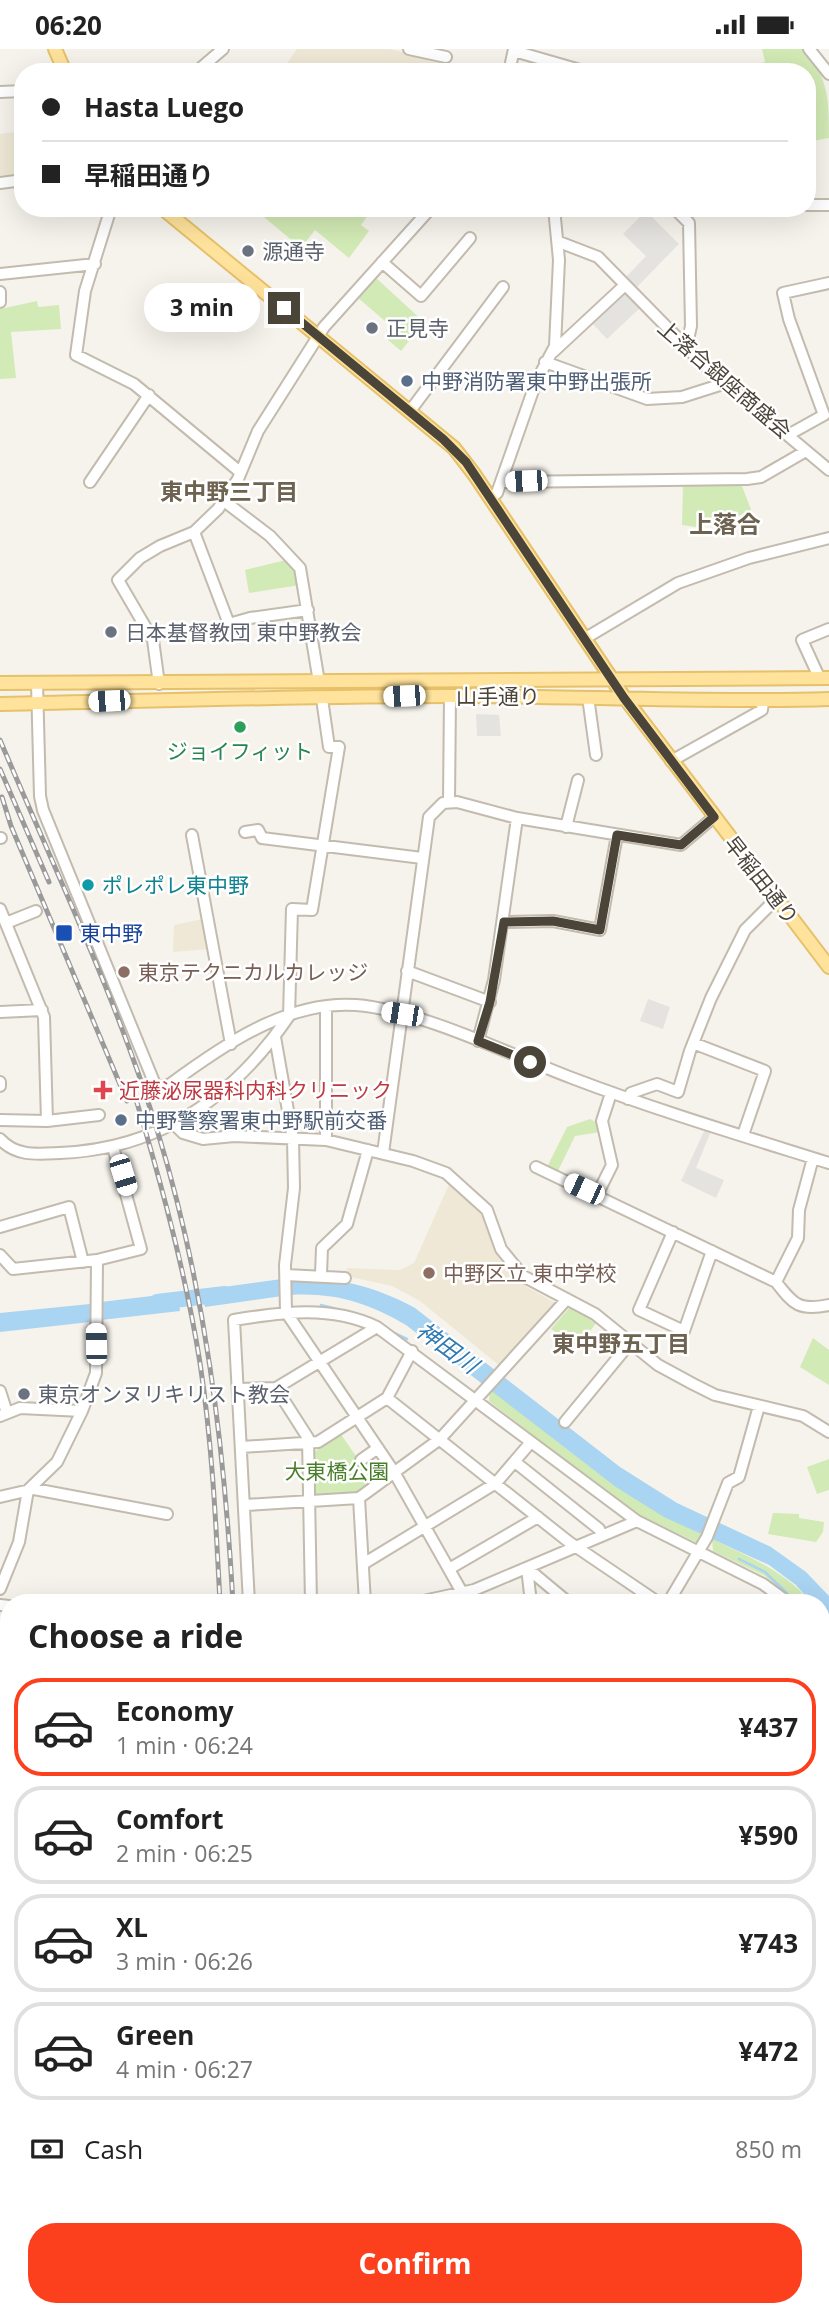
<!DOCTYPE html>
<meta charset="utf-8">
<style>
:root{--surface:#fff;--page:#f6f6f6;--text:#222;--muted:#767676;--line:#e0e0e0;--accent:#fc3f1d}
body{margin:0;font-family:"Open Sans","Noto Sans JP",sans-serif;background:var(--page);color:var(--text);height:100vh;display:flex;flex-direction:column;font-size:26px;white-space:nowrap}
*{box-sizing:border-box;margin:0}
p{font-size:23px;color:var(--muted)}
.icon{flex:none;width:38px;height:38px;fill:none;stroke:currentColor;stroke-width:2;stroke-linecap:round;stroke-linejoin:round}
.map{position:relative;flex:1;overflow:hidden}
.drawer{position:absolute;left:0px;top:1545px;width:830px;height:723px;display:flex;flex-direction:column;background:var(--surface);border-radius:28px 28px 0 0;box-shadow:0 7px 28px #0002}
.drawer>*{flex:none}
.guide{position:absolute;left:14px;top:14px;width:802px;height:154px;border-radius:28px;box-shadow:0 7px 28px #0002;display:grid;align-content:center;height:154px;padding:0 28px;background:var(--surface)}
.end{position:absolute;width:32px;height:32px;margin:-16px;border:9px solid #4b4439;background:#fff;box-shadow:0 0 0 4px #fff}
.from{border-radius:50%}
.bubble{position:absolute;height:49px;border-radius:24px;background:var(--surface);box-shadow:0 7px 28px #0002;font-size:23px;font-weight:700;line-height:49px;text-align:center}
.car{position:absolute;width:21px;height:42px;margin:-21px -10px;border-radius:9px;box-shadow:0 0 5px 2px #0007;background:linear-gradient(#fff 24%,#345 0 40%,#fff 0 76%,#345 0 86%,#fff 0)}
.guide b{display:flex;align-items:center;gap:24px;height:66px;font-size:26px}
.guide b+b{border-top:2px solid var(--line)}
.guide i{width:18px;height:18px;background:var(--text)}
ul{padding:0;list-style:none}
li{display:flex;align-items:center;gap:21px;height:98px;margin:0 14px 10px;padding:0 14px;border:4px solid var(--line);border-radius:28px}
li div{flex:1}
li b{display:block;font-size:26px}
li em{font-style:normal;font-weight:700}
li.selected{border-color:var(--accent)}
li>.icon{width:63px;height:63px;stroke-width:1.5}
h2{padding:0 28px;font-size:32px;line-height:84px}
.pay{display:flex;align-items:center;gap:18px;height:77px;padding:0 28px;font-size:26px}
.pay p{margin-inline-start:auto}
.primary-button{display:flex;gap:14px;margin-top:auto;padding:14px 28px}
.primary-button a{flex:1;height:80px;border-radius:28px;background:var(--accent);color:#fff;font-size:28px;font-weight:700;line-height:80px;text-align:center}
.status{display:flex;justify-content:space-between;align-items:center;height:49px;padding:0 35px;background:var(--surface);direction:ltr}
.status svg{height:19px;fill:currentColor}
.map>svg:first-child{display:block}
.education{fill:#efe8d6}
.green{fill:#d2eab5}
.parking{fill:#e5e3e0}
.water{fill:#a9d4f2}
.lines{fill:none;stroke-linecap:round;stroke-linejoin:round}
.stream{stroke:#a9d4f2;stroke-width:2.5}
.river{stroke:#a9d4f2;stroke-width:16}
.minor-tunnel{stroke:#d4d0c8;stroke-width:10;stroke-dasharray:10 5;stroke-linecap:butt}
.minor-casing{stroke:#c2bbae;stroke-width:14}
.major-casing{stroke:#e6c16a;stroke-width:16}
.minor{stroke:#fff;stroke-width:10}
.major{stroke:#ffe39c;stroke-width:12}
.rail-casing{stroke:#9a9a9a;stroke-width:5}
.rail{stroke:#fff;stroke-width:2.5;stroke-dasharray:8;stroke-linecap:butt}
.route{stroke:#4b4439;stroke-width:9}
.worship-dot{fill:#6b7280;stroke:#fff;stroke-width:2.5}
.service-dot{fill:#5c6f8a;stroke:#fff;stroke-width:2.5}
.leisure-dot{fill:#2e9e5b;stroke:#fff;stroke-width:2.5}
.culture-dot{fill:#0f9aa8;stroke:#fff;stroke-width:2.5}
.transit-dot{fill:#1a4fb4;stroke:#fff;stroke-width:2.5}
.education-dot{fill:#8d6e63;stroke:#fff;stroke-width:2.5}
.health-dot{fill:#e0444e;stroke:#fff;stroke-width:2.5}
.labels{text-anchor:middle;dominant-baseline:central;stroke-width:5;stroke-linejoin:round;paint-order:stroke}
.worship-label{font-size:21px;fill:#5b616d;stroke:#fff;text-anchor:start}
.street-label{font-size:21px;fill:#4b4439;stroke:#fff}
.service-label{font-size:21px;fill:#4e5e75;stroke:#fff;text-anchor:start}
.leisure-label{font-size:21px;fill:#27864d;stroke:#fff}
.culture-label{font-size:21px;fill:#0d838f;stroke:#fff;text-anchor:start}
.transit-label{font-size:21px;fill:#164399;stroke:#fff;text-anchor:start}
.education-label{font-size:21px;fill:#785e54;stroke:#fff;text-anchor:start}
.health-label{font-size:21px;fill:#be3a42;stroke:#fff;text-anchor:start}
.park-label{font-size:21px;fill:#4a7f2a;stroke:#fff}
.neighbourhood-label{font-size:23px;font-weight:bold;fill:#6e6250;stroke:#fff}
.water-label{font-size:23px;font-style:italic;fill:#2e7ab2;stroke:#fff}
.quarter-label{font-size:24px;font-weight:bold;fill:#6e6250;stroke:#fff}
</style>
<div class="status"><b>06:20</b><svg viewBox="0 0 49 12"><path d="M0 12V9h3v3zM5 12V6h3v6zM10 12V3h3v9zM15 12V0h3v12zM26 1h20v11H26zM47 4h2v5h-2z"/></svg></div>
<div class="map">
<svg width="829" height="2267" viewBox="0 0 829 2267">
<rect width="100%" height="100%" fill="#f6f3ec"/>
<!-- education -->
<path class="education" d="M 297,0 L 389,0 L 448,13 L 445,23 L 281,23 Z
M 23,82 L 23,128 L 0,131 L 0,85 Z
M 203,870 L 210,900 L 173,903 L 174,876 Z
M 450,1133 L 483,1167 L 500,1211 L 527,1238 L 559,1256 L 500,1317 L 420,1252 L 392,1237 L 346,1227 L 347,1219 L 400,1221 L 414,1214 Z"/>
<!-- green -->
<path class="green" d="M 762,0 L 804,0 C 829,30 829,51 829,89 L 807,93 L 807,23 L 745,23 L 744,18 L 765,13 Z
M 253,159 L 373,159 L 361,176 L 369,182 L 349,209 L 315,181 L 301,199 Z
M 375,228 L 424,273 L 401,302 L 388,291 L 392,278 L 358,249 Z
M 37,252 L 38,258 L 59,256 L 61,280 L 11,283 L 16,329 L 0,330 L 0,260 Z
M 683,436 L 742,437 L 752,463 L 696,478 L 682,476 Z
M 286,511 L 297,523 L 300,536 L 249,544 L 245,521 Z
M 590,1070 L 598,1074 L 600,1083 L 575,1087 L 558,1122 L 547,1118 L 567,1078 Z
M 571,1257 L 598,1272 L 577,1298 L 551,1280 Z
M 813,1289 L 829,1301 L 829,1336 L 800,1318 Z
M 490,1339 C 558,1393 622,1448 701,1485 L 698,1494 L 631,1462 L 489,1352 Z
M 340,1384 L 374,1433 L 357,1445 L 319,1448 L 313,1443 L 313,1404 Z
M 829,1410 L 829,1441 L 817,1445 L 807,1418 Z
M 773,1464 L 799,1465 L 799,1469 L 824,1473 L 823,1483 L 816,1493 L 768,1485 Z
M 712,1490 C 750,1508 784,1522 812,1554 L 796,1554 L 765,1527 L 713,1502 Z"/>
<!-- parking -->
<path class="parking" d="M 636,159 L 643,159 L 679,195 L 637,238 L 626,228 L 646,207 L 623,185 L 642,166 Z
M 627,242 L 641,258 L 607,290 L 592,274 Z
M 476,665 L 499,666 L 501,687 L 477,687 Z
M 648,950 L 670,958 L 663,980 L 640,972 Z
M 705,1080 L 711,1082 L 696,1119 L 724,1131 L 716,1149 L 681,1132 Z"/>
<!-- water -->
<path class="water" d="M 290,1228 C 336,1228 375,1237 415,1259 L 620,1418 L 677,1454 L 771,1498 L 806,1523 L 829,1547 L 829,1577 L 821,1565 L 821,1554 L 812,1554 L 796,1536 L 769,1516 L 664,1468 L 616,1438 L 406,1276 C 369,1254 334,1243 290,1246 Z
M 282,1230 L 282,1247 L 205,1258 L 202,1241 Z
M 177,1244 L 180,1262 L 101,1271 L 101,1253 Z
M 90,1255 L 90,1273 L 0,1283 L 0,1264 Z"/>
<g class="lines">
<!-- stream -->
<path class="stream" d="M 321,1256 L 341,1261
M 392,1283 L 407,1290
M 739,1510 L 765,1523 L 797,1554
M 821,1581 L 829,1592"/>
<!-- river -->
<path class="river" d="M 157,1253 L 225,1245"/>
<!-- minor-tunnel -->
<path class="minor-tunnel" d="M 209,1552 L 236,1551"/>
<!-- minor casing -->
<g class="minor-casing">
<path id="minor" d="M 409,0 L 446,8
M 809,0 L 829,25
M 514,2 L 587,23
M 196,23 L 223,0
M 509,23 L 514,0
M 0,43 L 23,42
M 0,134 L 23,131
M 807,156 L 829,156
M 111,159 L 85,242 L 76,306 L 134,335 L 240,423
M 674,159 L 689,174 L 691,277 L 686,300
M 559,193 L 598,208 L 705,317 L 829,421
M 382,213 L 421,247 L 470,189
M 0,225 L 95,215
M 0,243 L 0,253
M 553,303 L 625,236
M 545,313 L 647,350 L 682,348 L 726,334
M 410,362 L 503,238
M 788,386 L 824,366 L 789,270 L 783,244 L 829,234
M 90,433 L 149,346
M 501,433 L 747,430 L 761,428 L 806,402
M 490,449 L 497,444 L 536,333 L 555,297 L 559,211 L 554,159
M 224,452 L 270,487 L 300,519 L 319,633
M 194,483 L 229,575 L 250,569 L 308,561
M 584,590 L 678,534 L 749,509 L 829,489
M 819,628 L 802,591 L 829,580
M 37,634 L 40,747 L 43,761 L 156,1038 L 169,1036 C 222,997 287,951 356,956 C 420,961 511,1006 572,1029 C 656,1061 743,1087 829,1114
M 159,635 L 153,591 L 118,531 L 140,509 L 160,497 L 194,483 L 218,460 L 238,430 L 258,382 L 324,278 L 431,159
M 588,648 L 596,706
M 671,712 L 762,661 L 763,652
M 449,753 L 450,647
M 566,778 L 578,731
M 245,783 L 258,781 L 262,789 L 422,809
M 192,786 L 231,995
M 0,789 L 1,789
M 0,860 L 44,968 L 47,1072
M 504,873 L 553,872 L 600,881 L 617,786
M 6,874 L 36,862
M 407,922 L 490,953
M 0,963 L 42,961
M 289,967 L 292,860 L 312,861 L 339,698 L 329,698 L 322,650
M 275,988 L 293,1090 L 294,1139 L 285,1216 L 286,1263 L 394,1423 L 468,1554
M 478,992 L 494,931 L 517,769
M 693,994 L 765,1022 L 743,1086
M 0,1033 L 0,1037
M 628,1050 L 631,1044 L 657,1035 L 678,1043 L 690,1002 L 711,949 L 745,881 L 776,850
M 0,1071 L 47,1072 L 99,1066
M 174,1075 L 183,1084 L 203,1090 L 234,1087 L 326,1091 L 413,1112 L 446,1124 L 487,1161 L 501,1200 L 523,1227 L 595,1265 L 658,1316 L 693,1335 L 715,1346 L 803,1367 L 829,1383
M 0,1090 C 16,1108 38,1105 60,1104 C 160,1100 233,1049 289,967
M 326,1091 L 326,959
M 383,1104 L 429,768 L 443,754 L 457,753 L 517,769 L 681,796 L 714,768
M 536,1118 L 776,1233 C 794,1256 799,1262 829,1256
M 597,1146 L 612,1116 L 602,1072 L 611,1044
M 0,1178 L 69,1158 L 83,1213
M 673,1183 L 639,1261 L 684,1282 L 712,1202
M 0,1206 L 13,1220 L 97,1211 L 141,1200 L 113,1098
M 321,1225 L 322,1199 L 347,1175 L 368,1101
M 286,1226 L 345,1229
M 776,1233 L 798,1189 L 799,1161 L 813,1109
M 276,1339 L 308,1389 L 311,1554
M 239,1340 L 276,1339 L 377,1278
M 0,1342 L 7,1364
M 387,1349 L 569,1493 L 659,1554
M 0,1367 L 20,1359 L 82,1362
M 565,1373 L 630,1294
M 242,1398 L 318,1393 L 387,1349 L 412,1302
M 361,1411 L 378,1399
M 515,1413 L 599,1480 L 602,1487
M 0,1448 L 34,1440 L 167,1465
M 359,1449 L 365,1554
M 246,1456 L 359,1449 L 440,1390 L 567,1250
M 363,1515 L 496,1434 L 531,1393
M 527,1519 L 569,1554
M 527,1519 L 531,1554
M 449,1520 L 538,1468
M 0,1540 L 19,1493 L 28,1441 L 57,1413 L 82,1362 L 96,1324 L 97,1211
M 191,1554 L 209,1552
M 249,1554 L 234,1271 C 283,1263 331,1256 377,1278 L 637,1472 L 763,1535 L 789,1554
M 414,1554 L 474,1541 L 637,1472
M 668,1554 L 707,1488 L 728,1434 L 739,1428 L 759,1357
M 0,1556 L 9,1557
M 821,1591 L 829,1601
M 821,1644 L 829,1641
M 821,1766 L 829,1783
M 0,1767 L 9,1771
M 0,1835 L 9,1834
M 821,1960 L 829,1955
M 0,1961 L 9,1959
M 821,2108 L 829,2105
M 0,2114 L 9,2110
M 0,2151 L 9,2172
M 821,2215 L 829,2245
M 0,2223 L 9,2218
M 821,2254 L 829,2251
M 317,2259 L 319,2267
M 553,2259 L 555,2267
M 720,2259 L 722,2267
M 797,2264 L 808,2259
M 667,2267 L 695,2259"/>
</g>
<!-- major casing -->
<g class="major-casing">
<path id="major" d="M 55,0 L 65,23
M 162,159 L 454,399 L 474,425 L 624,648 L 829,918
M 0,634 L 829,629
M 0,655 C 151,652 301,647 452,647 C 577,647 703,654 829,650"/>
</g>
<!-- minor -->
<use href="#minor" class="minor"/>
<!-- major -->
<use href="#major" class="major"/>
<!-- rail casing -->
<g class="rail-casing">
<path id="rail" d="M 0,691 C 55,821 117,950 158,1084 C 205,1238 224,1394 233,1554
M 0,720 L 49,833
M 2,748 L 11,777 L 127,1052
M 131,1034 C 159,1125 185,1219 200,1314 C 212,1393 216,1474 220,1554
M 45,2267 L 49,2259
M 57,2267 L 61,2259
M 73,2267 L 77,2259"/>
</g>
<!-- rail -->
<use href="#rail" class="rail"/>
</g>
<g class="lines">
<!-- route -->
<path class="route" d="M 284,259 L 443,390 L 466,413 L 624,649 L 714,768 L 681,796 L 617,786 L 600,881 L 553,872 L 504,873 L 490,953 L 478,992 L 530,1013"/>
</g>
<!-- markers -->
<g class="worship-dot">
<circle cx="248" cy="202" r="7"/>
<circle cx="372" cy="279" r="7"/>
<circle cx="111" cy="583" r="7"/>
<circle cx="24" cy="1345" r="7"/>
</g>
<g class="service-dot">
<circle cx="407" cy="332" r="7"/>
<circle cx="121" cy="1071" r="7"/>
</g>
<circle class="leisure-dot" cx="240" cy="678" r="7"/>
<circle class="culture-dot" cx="88" cy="836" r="7"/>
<rect class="transit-dot" x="55" y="875" width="18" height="18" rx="3.5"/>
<g class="education-dot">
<circle cx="124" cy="923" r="7"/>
<circle cx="429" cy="1224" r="7"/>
</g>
<path class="health-dot" d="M99.5 1030.5h7v7h7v7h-7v7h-7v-7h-7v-7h7z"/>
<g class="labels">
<!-- worship labels -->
<g class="worship-label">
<text x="262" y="202">源通寺</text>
<text x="386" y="279">正見寺</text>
<text x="125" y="583">日本基督教団 東中野教会</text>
<text x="38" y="1345">東京オンヌリキリスト教会</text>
</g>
<!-- street labels -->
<g class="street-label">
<text transform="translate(725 330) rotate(41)">上落合銀座商盛会</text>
<text x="498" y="647">山手通り</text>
<text transform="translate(762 831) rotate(52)">早稲田通り</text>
</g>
<!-- service labels -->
<g class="service-label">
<text x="421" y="332">中野消防署東中野出張所</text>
<text x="135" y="1071">中野警察署東中野駅前交番</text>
</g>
<!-- leisure labels -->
<g class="leisure-label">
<text x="240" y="702">ジョイフィット</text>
</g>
<!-- culture labels -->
<g class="culture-label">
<text x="102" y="836">ポレポレ東中野</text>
</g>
<!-- transit labels -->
<g class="transit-label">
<text x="80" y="884">東中野</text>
</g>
<!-- education labels -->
<g class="education-label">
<text x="138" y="923">東京テクニカルカレッジ</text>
<text x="443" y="1224">中野区立 東中学校</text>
</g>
<!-- health labels -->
<g class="health-label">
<text x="119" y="1041">近藤泌尿器科内科クリニック</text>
</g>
<!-- park labels -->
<g class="park-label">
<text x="337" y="1422">大東橋公園</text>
</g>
<!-- neighbourhood labels -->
<g class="neighbourhood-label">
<text x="229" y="442">東中野三丁目</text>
<text x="621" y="1294">東中野五丁目</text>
</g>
<!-- water labels -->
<g class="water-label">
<text transform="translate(448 1298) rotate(36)">神田川</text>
</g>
<!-- quarter labels -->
<g class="quarter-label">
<text x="725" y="474">上落合</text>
</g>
</g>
</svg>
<i class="end from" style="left:530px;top:1013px"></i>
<i class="end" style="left:284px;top:259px"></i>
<div class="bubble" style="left:144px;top:234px;width:116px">3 min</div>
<i class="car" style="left:526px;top:432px;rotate:268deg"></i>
<i class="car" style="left:404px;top:647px;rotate:268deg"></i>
<i class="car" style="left:109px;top:652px;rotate:267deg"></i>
<i class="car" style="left:402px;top:965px;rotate:279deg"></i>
<i class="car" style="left:123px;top:1126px;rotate:163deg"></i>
<i class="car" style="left:584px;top:1140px;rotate:295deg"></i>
<i class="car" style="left:96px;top:1295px;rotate:359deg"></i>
<div class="guide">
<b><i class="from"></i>Hasta Luego</b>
<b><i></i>早稲田通り</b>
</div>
<section class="drawer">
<h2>Choose a ride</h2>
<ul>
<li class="selected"><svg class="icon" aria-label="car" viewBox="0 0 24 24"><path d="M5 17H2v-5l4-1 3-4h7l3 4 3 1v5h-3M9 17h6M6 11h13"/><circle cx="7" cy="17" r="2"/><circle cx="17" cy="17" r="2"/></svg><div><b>Economy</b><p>1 min · 06:24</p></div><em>¥437</em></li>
<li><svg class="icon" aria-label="car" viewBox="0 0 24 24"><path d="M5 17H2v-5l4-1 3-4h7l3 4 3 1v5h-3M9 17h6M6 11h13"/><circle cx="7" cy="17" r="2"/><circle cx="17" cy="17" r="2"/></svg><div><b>Comfort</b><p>2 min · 06:25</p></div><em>¥590</em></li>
<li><svg class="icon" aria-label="car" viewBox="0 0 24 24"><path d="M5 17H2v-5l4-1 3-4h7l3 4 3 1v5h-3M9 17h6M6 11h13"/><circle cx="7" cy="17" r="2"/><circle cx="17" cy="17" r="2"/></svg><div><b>XL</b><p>3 min · 06:26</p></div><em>¥743</em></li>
<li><svg class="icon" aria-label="car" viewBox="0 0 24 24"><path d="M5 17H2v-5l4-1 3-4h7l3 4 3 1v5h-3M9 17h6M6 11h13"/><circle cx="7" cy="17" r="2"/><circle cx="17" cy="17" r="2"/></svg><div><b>Green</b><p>4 min · 06:27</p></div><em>¥472</em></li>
</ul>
<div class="pay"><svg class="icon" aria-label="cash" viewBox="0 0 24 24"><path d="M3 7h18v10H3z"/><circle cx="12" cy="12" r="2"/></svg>Cash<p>850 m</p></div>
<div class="primary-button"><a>Confirm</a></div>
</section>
</div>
